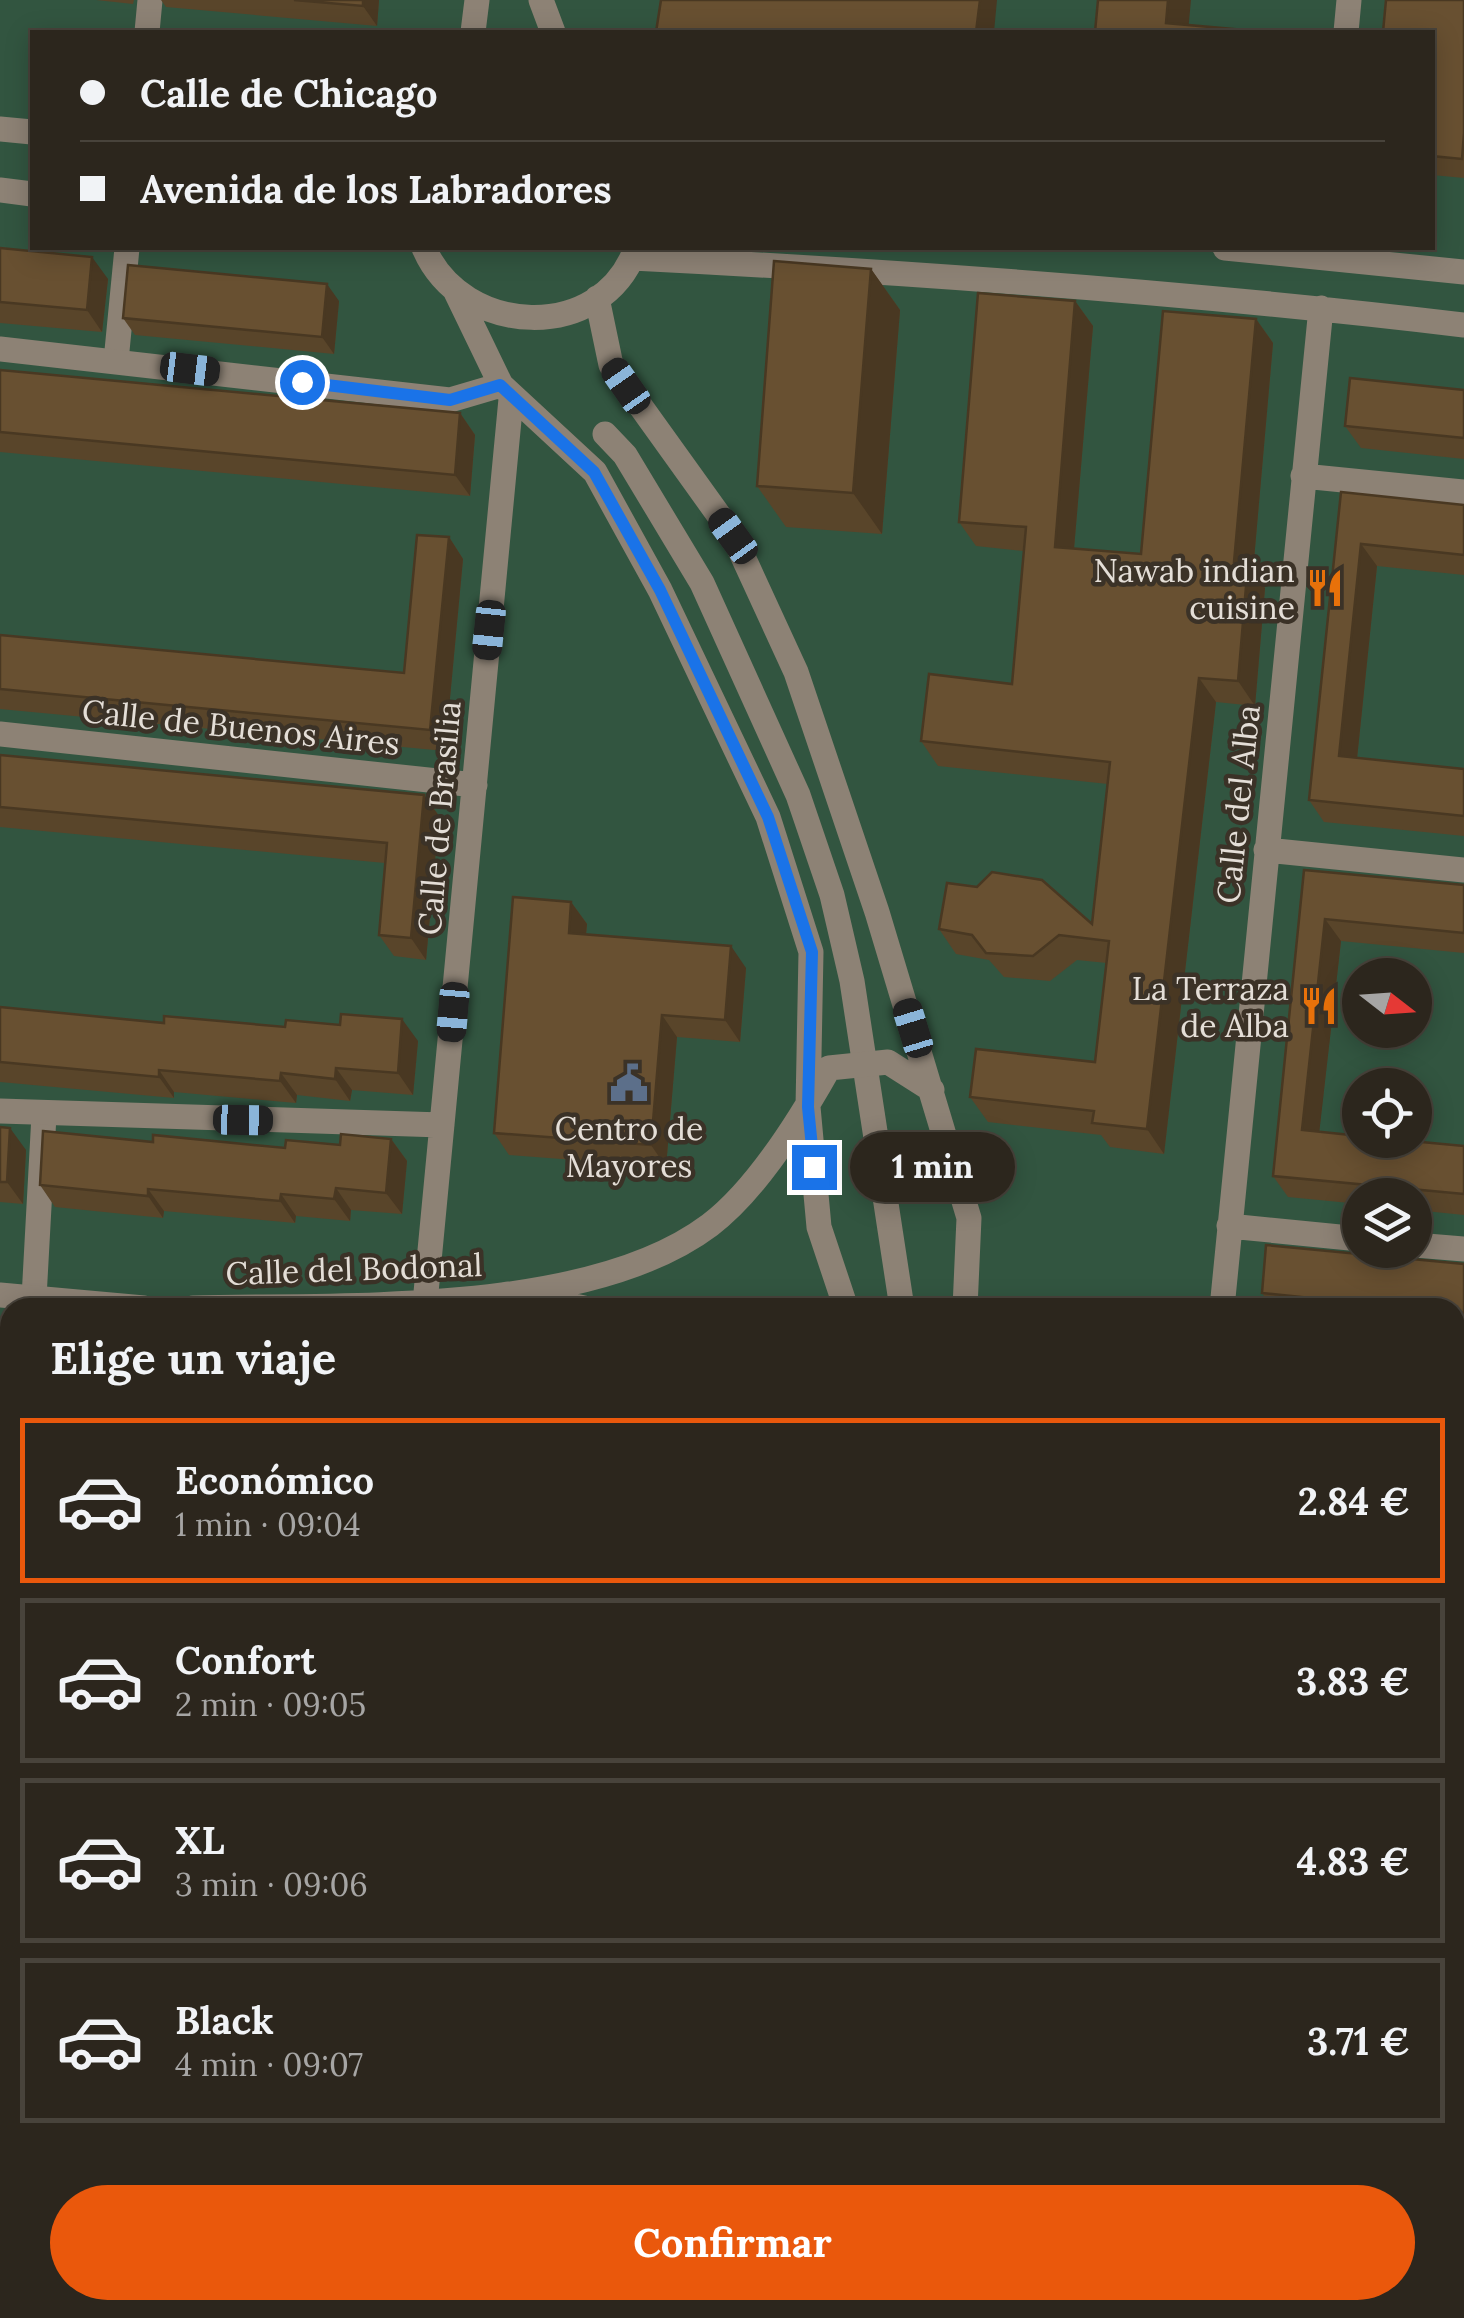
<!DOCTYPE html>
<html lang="es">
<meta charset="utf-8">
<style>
:root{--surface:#2c261d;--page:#342e26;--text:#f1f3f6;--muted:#a6a5a4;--line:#48433b;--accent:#ea580c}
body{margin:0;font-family:Lora,serif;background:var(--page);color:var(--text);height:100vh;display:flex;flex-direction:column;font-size:38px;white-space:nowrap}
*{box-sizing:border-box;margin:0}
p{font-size:32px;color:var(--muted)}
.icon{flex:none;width:55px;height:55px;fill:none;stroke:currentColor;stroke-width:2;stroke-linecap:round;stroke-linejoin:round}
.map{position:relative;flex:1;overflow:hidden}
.drawer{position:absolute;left:0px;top:1298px;width:1465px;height:1022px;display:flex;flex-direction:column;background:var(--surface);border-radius:30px 30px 0 0;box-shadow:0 5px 25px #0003,0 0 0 2px var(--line)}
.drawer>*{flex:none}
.guide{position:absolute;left:30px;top:30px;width:1405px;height:220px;border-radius:0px;box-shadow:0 5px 25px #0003,0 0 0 2px var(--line);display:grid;align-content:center;height:220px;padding:0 50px;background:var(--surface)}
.needle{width:65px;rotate:107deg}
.fabs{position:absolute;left:1342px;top:958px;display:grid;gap:20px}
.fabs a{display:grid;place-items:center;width:90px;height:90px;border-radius:50%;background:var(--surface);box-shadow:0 5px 25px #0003,0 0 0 2px var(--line);font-size:50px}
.end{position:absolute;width:45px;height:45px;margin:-22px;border:12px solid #1a73e8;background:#fff;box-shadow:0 0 0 5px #fff}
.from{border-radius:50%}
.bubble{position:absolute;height:70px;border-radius:35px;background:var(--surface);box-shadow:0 5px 25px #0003,0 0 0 2px var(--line);font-size:32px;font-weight:700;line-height:70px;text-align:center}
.car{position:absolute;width:30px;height:60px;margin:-30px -15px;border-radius:12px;box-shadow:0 0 8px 2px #0007;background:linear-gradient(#222 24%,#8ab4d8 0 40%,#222 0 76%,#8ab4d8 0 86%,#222 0)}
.guide b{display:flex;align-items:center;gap:35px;height:95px;font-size:38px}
.guide b+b{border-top:2px solid var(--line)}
.guide i{width:25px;height:25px;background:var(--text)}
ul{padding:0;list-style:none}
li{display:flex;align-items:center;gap:30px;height:165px;margin:0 20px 15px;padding:0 30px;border:5px solid var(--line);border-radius:0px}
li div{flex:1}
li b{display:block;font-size:38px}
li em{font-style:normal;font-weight:700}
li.on{border-color:var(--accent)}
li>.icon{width:90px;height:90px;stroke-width:1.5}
h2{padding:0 50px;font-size:45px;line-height:120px}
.button{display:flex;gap:20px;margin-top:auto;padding:20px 50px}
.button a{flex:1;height:115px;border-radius:60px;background:var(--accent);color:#fff;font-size:40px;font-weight:700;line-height:115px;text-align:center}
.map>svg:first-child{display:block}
.green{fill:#325540;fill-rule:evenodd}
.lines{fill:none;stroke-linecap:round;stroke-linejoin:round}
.pedestrian{stroke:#8d8275;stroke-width:25}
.minor{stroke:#8d8275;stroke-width:25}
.wall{fill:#59452a}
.shaded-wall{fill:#493822}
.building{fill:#685031;stroke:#493822;stroke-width:2.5}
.route{stroke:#1a73e8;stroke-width:12}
.labels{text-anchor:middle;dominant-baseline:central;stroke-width:9;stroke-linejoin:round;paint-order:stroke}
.poi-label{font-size:32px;fill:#e4ded7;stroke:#3b3227;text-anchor:end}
.street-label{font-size:32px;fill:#e4ded7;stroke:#3b3227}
</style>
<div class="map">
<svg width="1464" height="2318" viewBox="0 0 1464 2318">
<rect width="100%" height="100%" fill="#3b3227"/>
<!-- green -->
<path class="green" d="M 0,0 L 1464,0 L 1464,2318 L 0,2318 ZM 32,32 L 1432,32 L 1432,248 L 32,248 ZM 1360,975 L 1415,975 L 1415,1030 L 1360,1030 ZM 1360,1085 L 1415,1085 L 1415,1140 L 1360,1140 ZM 1360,1195 L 1415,1195 L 1415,1250 L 1360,1250 ZM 10,1308 L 1455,1308 L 1455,2310 L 10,2310 Z"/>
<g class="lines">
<!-- pedestrian -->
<path class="pedestrian" d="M 147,32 L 150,0
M 116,361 L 127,248
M 605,434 L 625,455 L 702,583 L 798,795 L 832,895 L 852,981 L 902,1308
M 34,1298 L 44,1115
M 0,1907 L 10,1908
M 838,2310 L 839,2318
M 58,2318 L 59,2310"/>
<!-- minor -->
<path class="minor" d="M 541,0 L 553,32
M 473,32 L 477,0
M 1346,32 L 1349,0
M 0,129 L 32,132
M 0,190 L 32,194
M 424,248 C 462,337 602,344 636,248
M 1225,248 L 1464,272
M 632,258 C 910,272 1188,292 1464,325
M 456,292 L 501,385 L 595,472 L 660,590 L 768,817 L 811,952 L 808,1107 L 819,1227 L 846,1308
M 597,298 L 611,365 L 733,535 L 796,672 L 877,912 L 969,1218 L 965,1308
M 0,349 L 450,400 L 501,385
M 1303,476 L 1464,492
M 0,734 L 475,785
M 1266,850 L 1464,870
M 0,1111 L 442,1125
M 1229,1226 L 1360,1239
M 1415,1245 L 1464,1249
M 0,1295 L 144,1308
M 523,1295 L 584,1308
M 425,1303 L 511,399
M 193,1308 C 342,1304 588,1317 710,1225 C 756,1190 801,1118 829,1068 L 888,1062 L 932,1090
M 1222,1308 L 1321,308
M 1455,1429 L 1464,1430
M 767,2310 L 768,2318
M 914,2310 L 915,2318
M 728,2318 L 731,2310"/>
</g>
<!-- wall -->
<path class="wall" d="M 96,0 L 134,0 L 133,4 Z
M 161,0 L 379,0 L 377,26 L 166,7 Z
M 1464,0 L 1464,178 L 1432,175 L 1432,32 Z
M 0,248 L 108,279 L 102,332 L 0,323 Z
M 871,269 L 900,310 L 882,534 L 786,527 L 757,486 Z
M 339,301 L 334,354 L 135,335 L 123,318 Z
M 1075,301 L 1093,326 L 1074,548 L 1141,554 L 1256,319 L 1273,343 L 1253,571 L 1265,588 L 1255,706 L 1216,702 L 1164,1154 L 1110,1147 L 1101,1135 L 988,1122 L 970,1097 L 1095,1062 L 1107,963 L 1077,960 L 1050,981 L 1004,977 L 989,960 L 956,954 L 939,929 L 1092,924 L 1108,784 L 938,766 L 921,741 L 1012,684 L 1024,551 L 976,546 L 959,522 Z
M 0,370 L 460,413 L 475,435 L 470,496 L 0,452 Z
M 1464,390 L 1464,459 L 1361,448 L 1345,426 Z
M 1341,492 L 1464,505 L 1464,575 L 1377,566 L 1357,758 L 1464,769 L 1464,836 L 1324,822 L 1309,800 Z
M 449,537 L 463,559 L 445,751 L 0,709 L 0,635 L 404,673 Z
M 0,755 L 424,795 L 439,816 L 426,960 L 394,956 L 379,935 L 385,863 L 0,827 Z
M 1304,870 L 1464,885 L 1464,953 L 1341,941 L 1319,1132 L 1464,1146 L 1464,1215 L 1415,1210 L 1415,1195 L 1360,1195 L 1360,1204 L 1288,1197 L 1273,1176 Z
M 571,902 L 587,924 L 586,934 L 746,968 L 740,1042 L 677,1037 L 666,1167 L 509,1155 L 494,1133 Z
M 0,1007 L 164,1023 L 418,1041 L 413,1095 L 352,1090 L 350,1101 L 297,1095 L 296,1103 L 174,1092 L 174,1098 L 0,1082 Z
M 0,1127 L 26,1150 L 23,1204 L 0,1202 Z
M 391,1139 L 407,1161 L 402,1214 L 351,1210 L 350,1221 L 296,1216 L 295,1223 L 164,1211 L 163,1218 L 55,1207 L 40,1185 L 153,1142 L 285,1148 L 340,1145 Z
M 1464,1264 L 1464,1333 L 1455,1333 L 1455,1308 L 1272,1308 L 1262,1293 Z
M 0,1562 L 10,1563 L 10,1844 L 0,1843 Z"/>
<!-- shaded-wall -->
<path class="shaded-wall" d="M 363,0 L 379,0 L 377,26 L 363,6 Z
M 980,0 L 997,0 L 994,32 L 976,32 Z
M 1168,0 L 1191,0 L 1188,32 L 1166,23 Z
M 92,257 L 108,279 L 102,332 L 87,310 Z
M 871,269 L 900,310 L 882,534 L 853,493 Z
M 327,284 L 339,301 L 334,354 L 322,337 Z
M 1075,301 L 1093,326 L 1072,572 L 1055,547 Z
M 1256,319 L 1273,343 L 1253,571 L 1265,588 L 1255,706 L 1238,681 L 1234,562 Z
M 460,413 L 475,435 L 470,496 L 455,475 Z
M 449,537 L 463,559 L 445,751 L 430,730 Z
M 1361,544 L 1377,566 L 1355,778 L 1339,756 Z
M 1199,678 L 1216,702 L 1164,1154 L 1147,1129 Z
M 424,795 L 439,816 L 426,960 L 411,938 Z
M 571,902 L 587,924 L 584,955 L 569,933 Z
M 1325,919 L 1341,941 L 1317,1152 L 1302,1130 Z
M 731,946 L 746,968 L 740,1042 L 725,1020 Z
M 662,1015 L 677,1037 L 666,1167 L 651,1145 Z
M 402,1019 L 418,1041 L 413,1095 L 398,1073 Z
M 336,1068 L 352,1090 L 350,1101 L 335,1079 Z
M 159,1070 L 174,1092 L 174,1098 L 159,1077 Z
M 281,1073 L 297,1095 L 296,1103 L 280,1081 Z
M 10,1128 L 26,1150 L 23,1204 L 7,1182 Z
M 391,1139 L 407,1161 L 402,1214 L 386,1193 Z
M 336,1188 L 351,1210 L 350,1221 L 334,1199 Z
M 148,1189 L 164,1211 L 163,1218 L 148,1196 Z
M 281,1194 L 296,1216 L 295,1223 L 280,1201 Z"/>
<!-- building -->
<path class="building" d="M 294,0 L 363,0 L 363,6 Z
M 661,0 L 980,0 L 976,32 L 656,32 Z
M 1098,0 L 1168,0 L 1166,23 L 1267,32 L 1095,32 Z
M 1386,0 L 1464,0 L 1464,133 L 1462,159 L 1432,156 L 1432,32 L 1383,32 Z
M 0,248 L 92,257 L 87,310 L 0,302 Z
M 774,261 L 871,269 L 853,493 L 757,486 Z
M 128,265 L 327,284 L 322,337 L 123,318 Z
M 978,293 L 1075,301 L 1055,547 L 1141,554 L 1163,311 L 1256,319 L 1234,562 L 1248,563 L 1238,681 L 1199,678 L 1147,1129 L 1092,1123 L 1094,1111 L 970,1097 L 976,1049 L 1095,1062 L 1109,941 L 1059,935 L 1033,956 L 986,953 L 972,935 L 939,929 L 947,883 L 977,887 L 992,872 L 1042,880 L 1092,924 L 1110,762 L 921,741 L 929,674 L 1012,684 L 1026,527 L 959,522 Z
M 0,370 L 460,413 L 455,475 L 0,432 Z
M 1350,378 L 1464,390 L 1464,438 L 1345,426 Z
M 1341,492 L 1464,505 L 1464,555 L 1361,544 L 1339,756 L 1464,769 L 1464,816 L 1309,800 Z
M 417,535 L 449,537 L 430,730 L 0,689 L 0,635 L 404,673 Z
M 0,755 L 424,795 L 411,938 L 379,935 L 387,843 L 0,807 Z
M 1304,870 L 1464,885 L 1464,933 L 1325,919 L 1302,1130 L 1360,1136 L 1360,1140 L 1400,1140 L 1464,1146 L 1464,1194 L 1273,1176 Z
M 513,897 L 571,902 L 569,933 L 731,946 L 725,1020 L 662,1015 L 651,1145 L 494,1133 Z
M 0,1007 L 164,1023 L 164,1016 L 285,1027 L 286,1020 L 340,1025 L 341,1014 L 402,1019 L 398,1073 L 336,1068 L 335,1079 L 281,1073 L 280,1081 L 159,1070 L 159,1077 L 0,1062 Z
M 0,1127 L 10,1128 L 7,1182 L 0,1182 Z
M 43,1131 L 153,1142 L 153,1135 L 285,1148 L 286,1140 L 340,1145 L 341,1134 L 391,1139 L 386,1193 L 336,1188 L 334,1199 L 281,1194 L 280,1201 L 148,1189 L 148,1196 L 40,1185 Z
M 1266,1245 L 1464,1264 L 1464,1313 L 1455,1312 L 1455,1308 L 1408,1308 L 1262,1293 Z
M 0,1562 L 10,1563 L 10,1815 L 0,1814 Z
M 1455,2263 L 1464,2264 L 1464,2318 L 1361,2318 L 1361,2310 L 1455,2310 Z"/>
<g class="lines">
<!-- route -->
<path class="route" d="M 302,382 L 450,400 L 500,385 L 594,472 L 660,590 L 768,817 L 812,952 L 808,1107 L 814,1167"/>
</g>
<!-- icons -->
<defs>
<g id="restaurant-bare" transform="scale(3)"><path d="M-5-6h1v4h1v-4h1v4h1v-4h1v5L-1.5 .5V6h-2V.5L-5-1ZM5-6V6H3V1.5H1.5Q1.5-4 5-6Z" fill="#e8710a" stroke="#3b3227" stroke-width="2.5" paint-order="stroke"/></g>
<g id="civic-bare" transform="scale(3)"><path d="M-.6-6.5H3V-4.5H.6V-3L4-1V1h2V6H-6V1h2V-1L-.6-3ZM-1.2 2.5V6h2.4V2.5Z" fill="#5c6f8a" stroke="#3b3227" stroke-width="2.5" paint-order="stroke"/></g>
</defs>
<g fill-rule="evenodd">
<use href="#restaurant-bare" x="1325" y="588"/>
<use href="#restaurant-bare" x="1319" y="1006"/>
<use href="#civic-bare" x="629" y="1083"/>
</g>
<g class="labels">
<!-- poi labels -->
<g class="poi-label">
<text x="1295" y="570">Nawab indian<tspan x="1295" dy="37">cuisine</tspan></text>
<text x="1289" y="988">La Terraza<tspan x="1289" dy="37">de Alba</tspan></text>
<text x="629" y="1128" text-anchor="middle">Centro de<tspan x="629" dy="37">Mayores</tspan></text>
</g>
<!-- street labels -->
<g class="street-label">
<text transform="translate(241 727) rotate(6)">Calle de Buenos Aires</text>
<text transform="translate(1238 804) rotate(-84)">Calle del Alba</text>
<text transform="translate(439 818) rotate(-85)">Calle de Brasilia</text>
<text transform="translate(354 1269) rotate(-2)">Calle del Bodonal</text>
</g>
</g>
</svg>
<div class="fabs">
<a><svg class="needle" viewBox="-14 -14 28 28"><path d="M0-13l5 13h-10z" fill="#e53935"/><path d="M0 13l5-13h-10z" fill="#a6a5a4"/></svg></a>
<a><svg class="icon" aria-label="locate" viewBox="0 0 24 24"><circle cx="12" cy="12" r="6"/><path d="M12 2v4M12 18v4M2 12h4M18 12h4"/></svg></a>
<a><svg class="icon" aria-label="layers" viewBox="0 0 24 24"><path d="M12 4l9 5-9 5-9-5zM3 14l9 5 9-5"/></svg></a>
</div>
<i class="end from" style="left:302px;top:382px"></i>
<i class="end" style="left:814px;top:1167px"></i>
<div class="bubble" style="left:850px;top:1132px;width:165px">1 min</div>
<i class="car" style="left:190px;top:369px;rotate:97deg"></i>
<i class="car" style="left:626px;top:386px;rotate:325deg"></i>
<i class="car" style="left:733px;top:536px;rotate:324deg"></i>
<i class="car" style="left:489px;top:630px;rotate:186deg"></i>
<i class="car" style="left:453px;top:1012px;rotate:185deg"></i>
<i class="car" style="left:913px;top:1028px;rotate:343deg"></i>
<i class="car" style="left:243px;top:1120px;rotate:91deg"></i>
<div class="guide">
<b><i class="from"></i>Calle de Chicago</b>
<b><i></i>Avenida de los Labradores</b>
</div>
<section class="drawer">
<h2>Elige un viaje</h2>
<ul>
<li class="on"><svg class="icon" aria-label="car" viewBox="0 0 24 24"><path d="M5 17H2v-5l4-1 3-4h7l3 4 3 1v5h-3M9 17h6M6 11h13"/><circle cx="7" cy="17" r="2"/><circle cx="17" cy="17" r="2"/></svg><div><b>Económico</b><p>1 min · 09:04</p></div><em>2.84 €</em></li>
<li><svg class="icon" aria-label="car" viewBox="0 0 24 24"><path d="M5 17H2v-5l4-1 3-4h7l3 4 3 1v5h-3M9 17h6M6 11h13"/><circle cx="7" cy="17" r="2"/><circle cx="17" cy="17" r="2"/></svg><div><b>Confort</b><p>2 min · 09:05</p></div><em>3.83 €</em></li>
<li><svg class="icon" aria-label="car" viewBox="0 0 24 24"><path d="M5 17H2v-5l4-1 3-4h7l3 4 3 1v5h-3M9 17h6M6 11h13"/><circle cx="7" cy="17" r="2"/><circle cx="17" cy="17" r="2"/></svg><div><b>XL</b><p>3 min · 09:06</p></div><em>4.83 €</em></li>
<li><svg class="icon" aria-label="car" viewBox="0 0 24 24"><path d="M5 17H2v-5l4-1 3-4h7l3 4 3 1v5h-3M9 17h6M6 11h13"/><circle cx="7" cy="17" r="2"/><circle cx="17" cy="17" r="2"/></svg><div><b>Black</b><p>4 min · 09:07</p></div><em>3.71 €</em></li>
</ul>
<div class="button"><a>Confirmar</a></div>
</section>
</div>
